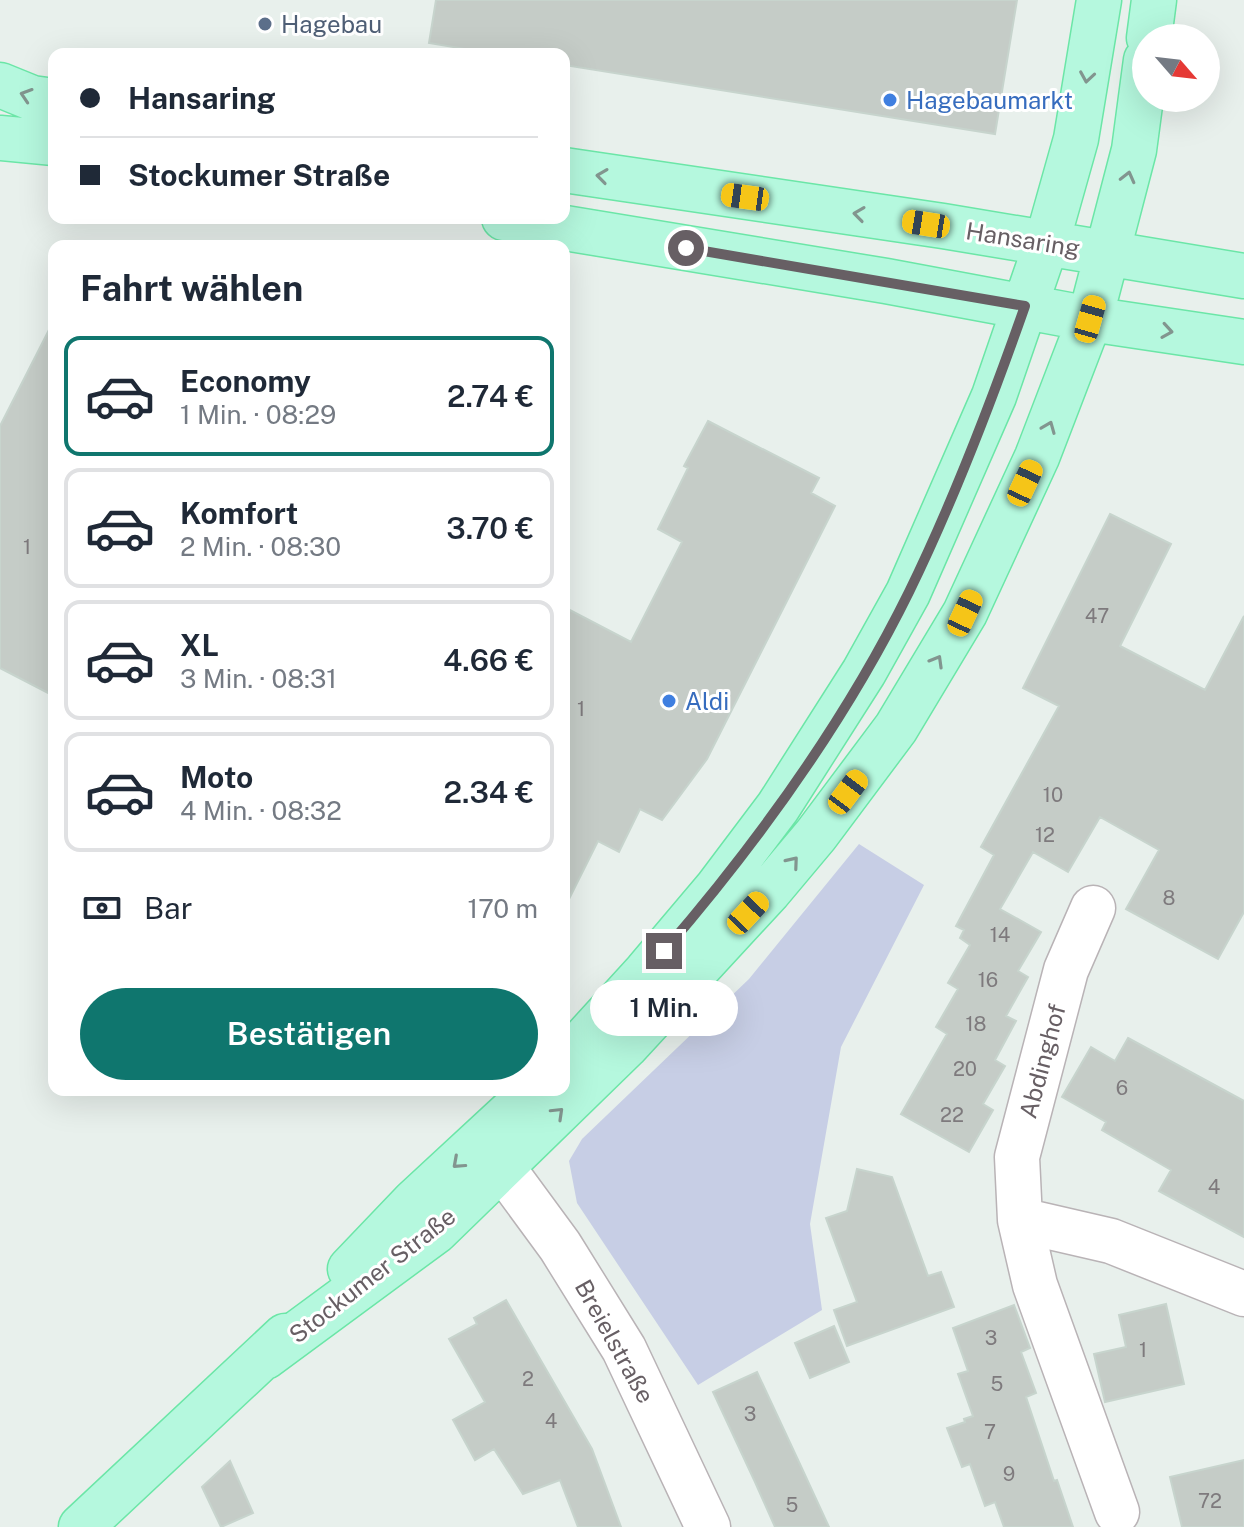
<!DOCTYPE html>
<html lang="de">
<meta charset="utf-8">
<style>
:root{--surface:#fff;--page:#f2f2f3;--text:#1f2937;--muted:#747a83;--line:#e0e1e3;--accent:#0f766e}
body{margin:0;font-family:"Public Sans",sans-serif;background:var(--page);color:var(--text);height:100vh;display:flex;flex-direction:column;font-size:30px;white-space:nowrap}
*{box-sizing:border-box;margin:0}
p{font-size:26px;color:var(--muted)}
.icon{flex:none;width:44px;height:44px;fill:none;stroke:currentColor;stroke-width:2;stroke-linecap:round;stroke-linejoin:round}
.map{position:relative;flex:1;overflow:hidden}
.sheet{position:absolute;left:48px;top:240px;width:522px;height:856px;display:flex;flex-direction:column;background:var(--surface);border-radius:16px;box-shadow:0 8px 32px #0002}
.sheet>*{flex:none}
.top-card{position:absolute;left:48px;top:48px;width:522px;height:176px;border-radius:16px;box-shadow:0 8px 32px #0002;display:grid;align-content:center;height:176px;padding:0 32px;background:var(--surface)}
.needle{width:52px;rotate:118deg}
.tools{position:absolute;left:1132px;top:24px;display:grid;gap:16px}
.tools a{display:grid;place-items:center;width:88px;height:88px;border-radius:50%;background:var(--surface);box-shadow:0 8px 32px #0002;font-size:40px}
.end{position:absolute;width:36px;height:36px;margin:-18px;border:10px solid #675f64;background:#fff;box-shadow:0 0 0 4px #fff}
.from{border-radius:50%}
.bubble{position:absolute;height:56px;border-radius:28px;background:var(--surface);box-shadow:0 8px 32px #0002;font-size:26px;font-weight:600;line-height:56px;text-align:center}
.car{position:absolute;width:24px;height:48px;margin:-24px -12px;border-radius:10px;box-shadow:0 0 6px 2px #0007;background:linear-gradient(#f5c518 24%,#345 0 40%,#f5c518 0 76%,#345 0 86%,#f5c518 0)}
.top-card b{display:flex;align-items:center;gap:28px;height:76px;font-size:30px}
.top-card b+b{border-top:2px solid var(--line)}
.top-card i{width:20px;height:20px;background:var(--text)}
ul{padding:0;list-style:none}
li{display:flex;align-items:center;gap:24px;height:120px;margin:0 16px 12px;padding:0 16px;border:4px solid var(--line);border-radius:16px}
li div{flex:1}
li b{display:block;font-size:30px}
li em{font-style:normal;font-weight:600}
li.selected{border-color:var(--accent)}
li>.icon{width:72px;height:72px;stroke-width:1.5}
h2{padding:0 32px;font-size:36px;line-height:96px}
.pay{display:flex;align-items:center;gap:20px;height:88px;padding:0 32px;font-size:30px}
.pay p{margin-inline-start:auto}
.primary-button{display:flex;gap:16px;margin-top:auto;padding:16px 32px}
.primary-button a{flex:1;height:92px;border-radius:48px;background:var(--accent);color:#fff;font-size:32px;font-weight:600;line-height:92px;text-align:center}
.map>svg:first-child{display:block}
.green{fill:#c7cee5}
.building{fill:#c5ccc7;stroke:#c7d4cd;stroke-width:2}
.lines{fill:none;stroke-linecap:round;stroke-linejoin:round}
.minor-casing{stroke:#b9b3b6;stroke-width:47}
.major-casing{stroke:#6be6a7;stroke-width:47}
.minor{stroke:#fff;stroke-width:44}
.major{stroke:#b5f8de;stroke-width:44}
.oneway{stroke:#82958f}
.route{stroke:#675f64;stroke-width:10}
.service-dot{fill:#5c6f8a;stroke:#fff;stroke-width:3}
.shop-dot{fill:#3f7fe0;stroke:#fff;stroke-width:3}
.labels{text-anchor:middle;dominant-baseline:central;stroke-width:6;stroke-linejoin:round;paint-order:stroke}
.number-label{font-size:20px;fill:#7e7a7d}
.service-label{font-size:24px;fill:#4e5e75;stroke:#fff;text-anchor:start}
.shop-label{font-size:24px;fill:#366cbe;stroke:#fff;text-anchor:start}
.street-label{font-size:24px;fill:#675f64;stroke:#fff}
</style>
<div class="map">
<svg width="1244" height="1527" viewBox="0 0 1244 1527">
<rect width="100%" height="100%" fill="#e8f0ec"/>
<!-- green -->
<path class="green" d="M 859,844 L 924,885 L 841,1047 L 810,1224 L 822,1310 L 698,1385 L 577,1203 L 569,1161 L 582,1139 L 749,979 Z"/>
<!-- building -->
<path class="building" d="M 436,0 L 1017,0 L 995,134 L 564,65 L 564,54 L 495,54 L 429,43 Z
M 54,320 L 54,696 L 0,668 L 0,426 Z
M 708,421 L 819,478 L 811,493 L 835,506 L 707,759 L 662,820 L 640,809 L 619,852 L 598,841 L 564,909 L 564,607 L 631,642 L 682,542 L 658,529 L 688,468 L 684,466 Z
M 1110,514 L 1171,544 L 1120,646 L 1205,690 L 1244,616 L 1244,912 L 1218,959 L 1126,909 L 1159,850 L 1100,817 L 1068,872 L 1033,852 L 1000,909 L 1041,932 L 1018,971 L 1028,977 L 1006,1016 L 1016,1021 L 995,1060 L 1005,1066 L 983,1104 L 993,1110 L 969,1152 L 901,1114 L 947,1034 L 936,1027 L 958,989 L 948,983 L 970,945 L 960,938 L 964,930 L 956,926 L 994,855 L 981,847 L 1059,706 L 1023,688 Z
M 1128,1038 L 1244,1101 L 1244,1237 L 1159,1191 L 1171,1170 L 1102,1130 L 1106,1122 L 1062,1097 L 1091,1047 L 1115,1061 Z
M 857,1169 L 892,1177 L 928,1276 L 941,1272 L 954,1307 L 847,1346 L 834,1310 L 857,1302 L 826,1218 L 847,1211 Z
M 506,1300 L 592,1449 L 621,1527 L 578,1527 L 560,1480 L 523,1494 L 494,1449 L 475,1460 L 453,1420 L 485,1402 L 449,1339 L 477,1324 L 474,1318 Z
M 1166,1304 L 1184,1384 L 1105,1402 L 1094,1354 L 1126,1347 L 1119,1315 Z
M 1014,1305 L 1030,1348 L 1021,1352 L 1036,1393 L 1026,1397 L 1054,1481 L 1057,1480 L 1073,1527 L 1004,1527 L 995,1502 L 985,1506 L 970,1464 L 962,1467 L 947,1428 L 965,1422 L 964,1419 L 973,1416 L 958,1374 L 968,1371 L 953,1328 Z
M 834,1326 L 849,1362 L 810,1378 L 795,1343 Z
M 757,1372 L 799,1462 L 829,1527 L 775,1527 L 755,1482 L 713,1392 Z
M 1244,1460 L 1244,1527 L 1182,1527 L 1170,1477 Z
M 230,1461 L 253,1513 L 221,1527 L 202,1487 Z"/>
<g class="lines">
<!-- minor casing -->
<g class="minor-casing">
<path id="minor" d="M 1093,908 L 1066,970 L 1017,1157 L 1020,1220 L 1111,1241 L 1244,1294
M 502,1167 L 560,1246 L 624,1349 L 708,1527
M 1020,1220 L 1035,1285 L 1117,1512"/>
</g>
<!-- major casing -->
<g class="major-casing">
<path id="major" d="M 1149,38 L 1154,0
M 0,85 L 32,98 L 54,101
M 0,138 L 54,143
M 564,170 L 943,226 L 1244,276
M 504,218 L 886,281 L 1090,319 L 1244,342
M 564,1062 L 646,972 L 717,888 L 778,807 L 864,672 L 908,593 L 994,396 L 1047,242 L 1076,139 L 1099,0
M 350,1269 L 414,1202 L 535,1090
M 265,1357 L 436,1231 L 626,1046 L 769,891 L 816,835 L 896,728 L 965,613 L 1037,457 L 1090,319 L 1134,150 L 1146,60
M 81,1527 L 285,1336"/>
</g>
<!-- minor -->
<use href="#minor" class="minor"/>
<!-- major -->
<use href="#major" class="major"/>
</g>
<!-- one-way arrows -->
<defs><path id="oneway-chevron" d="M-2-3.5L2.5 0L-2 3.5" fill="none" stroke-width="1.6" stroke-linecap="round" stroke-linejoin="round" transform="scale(2)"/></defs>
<g class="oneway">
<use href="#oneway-chevron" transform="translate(1087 77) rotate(99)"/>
<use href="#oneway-chevron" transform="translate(26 95) rotate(-162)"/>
<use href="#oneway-chevron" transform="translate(602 176) rotate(-172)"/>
<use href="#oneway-chevron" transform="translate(1128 177) rotate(-76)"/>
<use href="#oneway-chevron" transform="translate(859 214) rotate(-172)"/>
<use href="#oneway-chevron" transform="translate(1167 331) rotate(9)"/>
<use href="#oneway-chevron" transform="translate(1049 427) rotate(-68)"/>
<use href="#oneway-chevron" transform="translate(937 661) rotate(-60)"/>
<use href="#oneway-chevron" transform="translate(793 862) rotate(-50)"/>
<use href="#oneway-chevron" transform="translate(558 1113) rotate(-44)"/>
<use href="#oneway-chevron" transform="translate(458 1163) rotate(138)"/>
</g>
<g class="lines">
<!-- route -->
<path class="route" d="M 664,951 C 758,842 845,722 909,592 C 954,500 991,403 1025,306 L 686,248"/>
</g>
<!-- markers -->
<circle class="service-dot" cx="265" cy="24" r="8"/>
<g class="shop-dot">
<circle cx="890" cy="100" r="8"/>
<circle cx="669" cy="701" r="8"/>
</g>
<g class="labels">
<!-- number labels -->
<g class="number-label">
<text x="27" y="547">1</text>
<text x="1097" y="616">47</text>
<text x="581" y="709">1</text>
<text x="1053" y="795">10</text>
<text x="1045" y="835">12</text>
<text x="1169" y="898">8</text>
<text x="1000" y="935">14</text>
<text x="988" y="980">16</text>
<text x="976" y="1024">18</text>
<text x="965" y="1069">20</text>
<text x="1122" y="1088">6</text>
<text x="952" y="1115">22</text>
<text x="1214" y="1187">4</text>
<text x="991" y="1338">3</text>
<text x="1143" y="1350">1</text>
<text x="528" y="1379">2</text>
<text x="997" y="1384">5</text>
<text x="750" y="1414">3</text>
<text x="551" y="1421">4</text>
<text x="990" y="1432">7</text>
<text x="1009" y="1474">9</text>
<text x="1210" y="1501">72</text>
<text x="792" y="1505">5</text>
</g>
<!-- service labels -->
<g class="service-label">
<text x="281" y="24">Hagebau</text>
</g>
<!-- shop labels -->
<g class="shop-label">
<text x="906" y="100">Hagebaumarkt</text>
<text x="685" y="701">Aldi</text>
</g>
<!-- street labels -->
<g class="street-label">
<text transform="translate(1023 239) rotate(9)">Hansaring</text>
<text transform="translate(1042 1061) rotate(-75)">Abdinghof</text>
<text transform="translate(372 1275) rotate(-38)">Stockumer Straße</text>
<text transform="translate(615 1341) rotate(61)">Breielstraße</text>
</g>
</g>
</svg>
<div class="tools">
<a><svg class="needle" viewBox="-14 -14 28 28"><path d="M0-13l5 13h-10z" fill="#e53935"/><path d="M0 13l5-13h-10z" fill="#747a83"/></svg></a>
</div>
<i class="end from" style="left:686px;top:248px"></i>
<i class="end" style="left:664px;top:951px"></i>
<div class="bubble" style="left:590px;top:980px;width:148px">1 Min.</div>
<i class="car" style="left:745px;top:197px;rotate:278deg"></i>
<i class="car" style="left:926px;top:224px;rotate:279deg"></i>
<i class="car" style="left:1090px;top:319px;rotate:16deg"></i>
<i class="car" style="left:1025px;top:483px;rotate:25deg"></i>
<i class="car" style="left:965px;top:613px;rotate:25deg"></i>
<i class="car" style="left:848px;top:792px;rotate:37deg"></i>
<i class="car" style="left:748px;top:913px;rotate:43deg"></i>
<div class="top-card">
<b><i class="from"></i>Hansaring</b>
<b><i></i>Stockumer Straße</b>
</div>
<section class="sheet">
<h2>Fahrt wählen</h2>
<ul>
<li class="selected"><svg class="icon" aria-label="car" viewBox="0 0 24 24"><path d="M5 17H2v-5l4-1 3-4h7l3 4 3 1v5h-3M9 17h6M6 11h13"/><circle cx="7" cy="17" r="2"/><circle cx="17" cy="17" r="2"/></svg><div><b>Economy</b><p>1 Min. · 08:29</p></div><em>2.74 €</em></li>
<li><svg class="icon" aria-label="car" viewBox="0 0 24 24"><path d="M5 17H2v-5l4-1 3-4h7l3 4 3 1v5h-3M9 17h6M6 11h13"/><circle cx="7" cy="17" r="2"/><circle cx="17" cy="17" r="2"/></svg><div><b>Komfort</b><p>2 Min. · 08:30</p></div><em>3.70 €</em></li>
<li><svg class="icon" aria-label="car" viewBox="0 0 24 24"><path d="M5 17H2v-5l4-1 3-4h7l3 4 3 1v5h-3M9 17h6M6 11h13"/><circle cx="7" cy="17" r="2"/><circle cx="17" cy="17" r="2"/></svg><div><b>XL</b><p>3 Min. · 08:31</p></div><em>4.66 €</em></li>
<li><svg class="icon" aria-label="car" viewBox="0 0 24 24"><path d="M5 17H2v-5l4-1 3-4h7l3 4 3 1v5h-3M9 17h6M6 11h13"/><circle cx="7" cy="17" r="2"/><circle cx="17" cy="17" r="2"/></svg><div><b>Moto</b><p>4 Min. · 08:32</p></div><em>2.34 €</em></li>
</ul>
<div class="pay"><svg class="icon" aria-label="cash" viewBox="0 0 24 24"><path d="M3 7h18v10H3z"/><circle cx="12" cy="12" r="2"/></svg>Bar<p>170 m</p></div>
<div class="primary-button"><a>Bestätigen</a></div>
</section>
</div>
